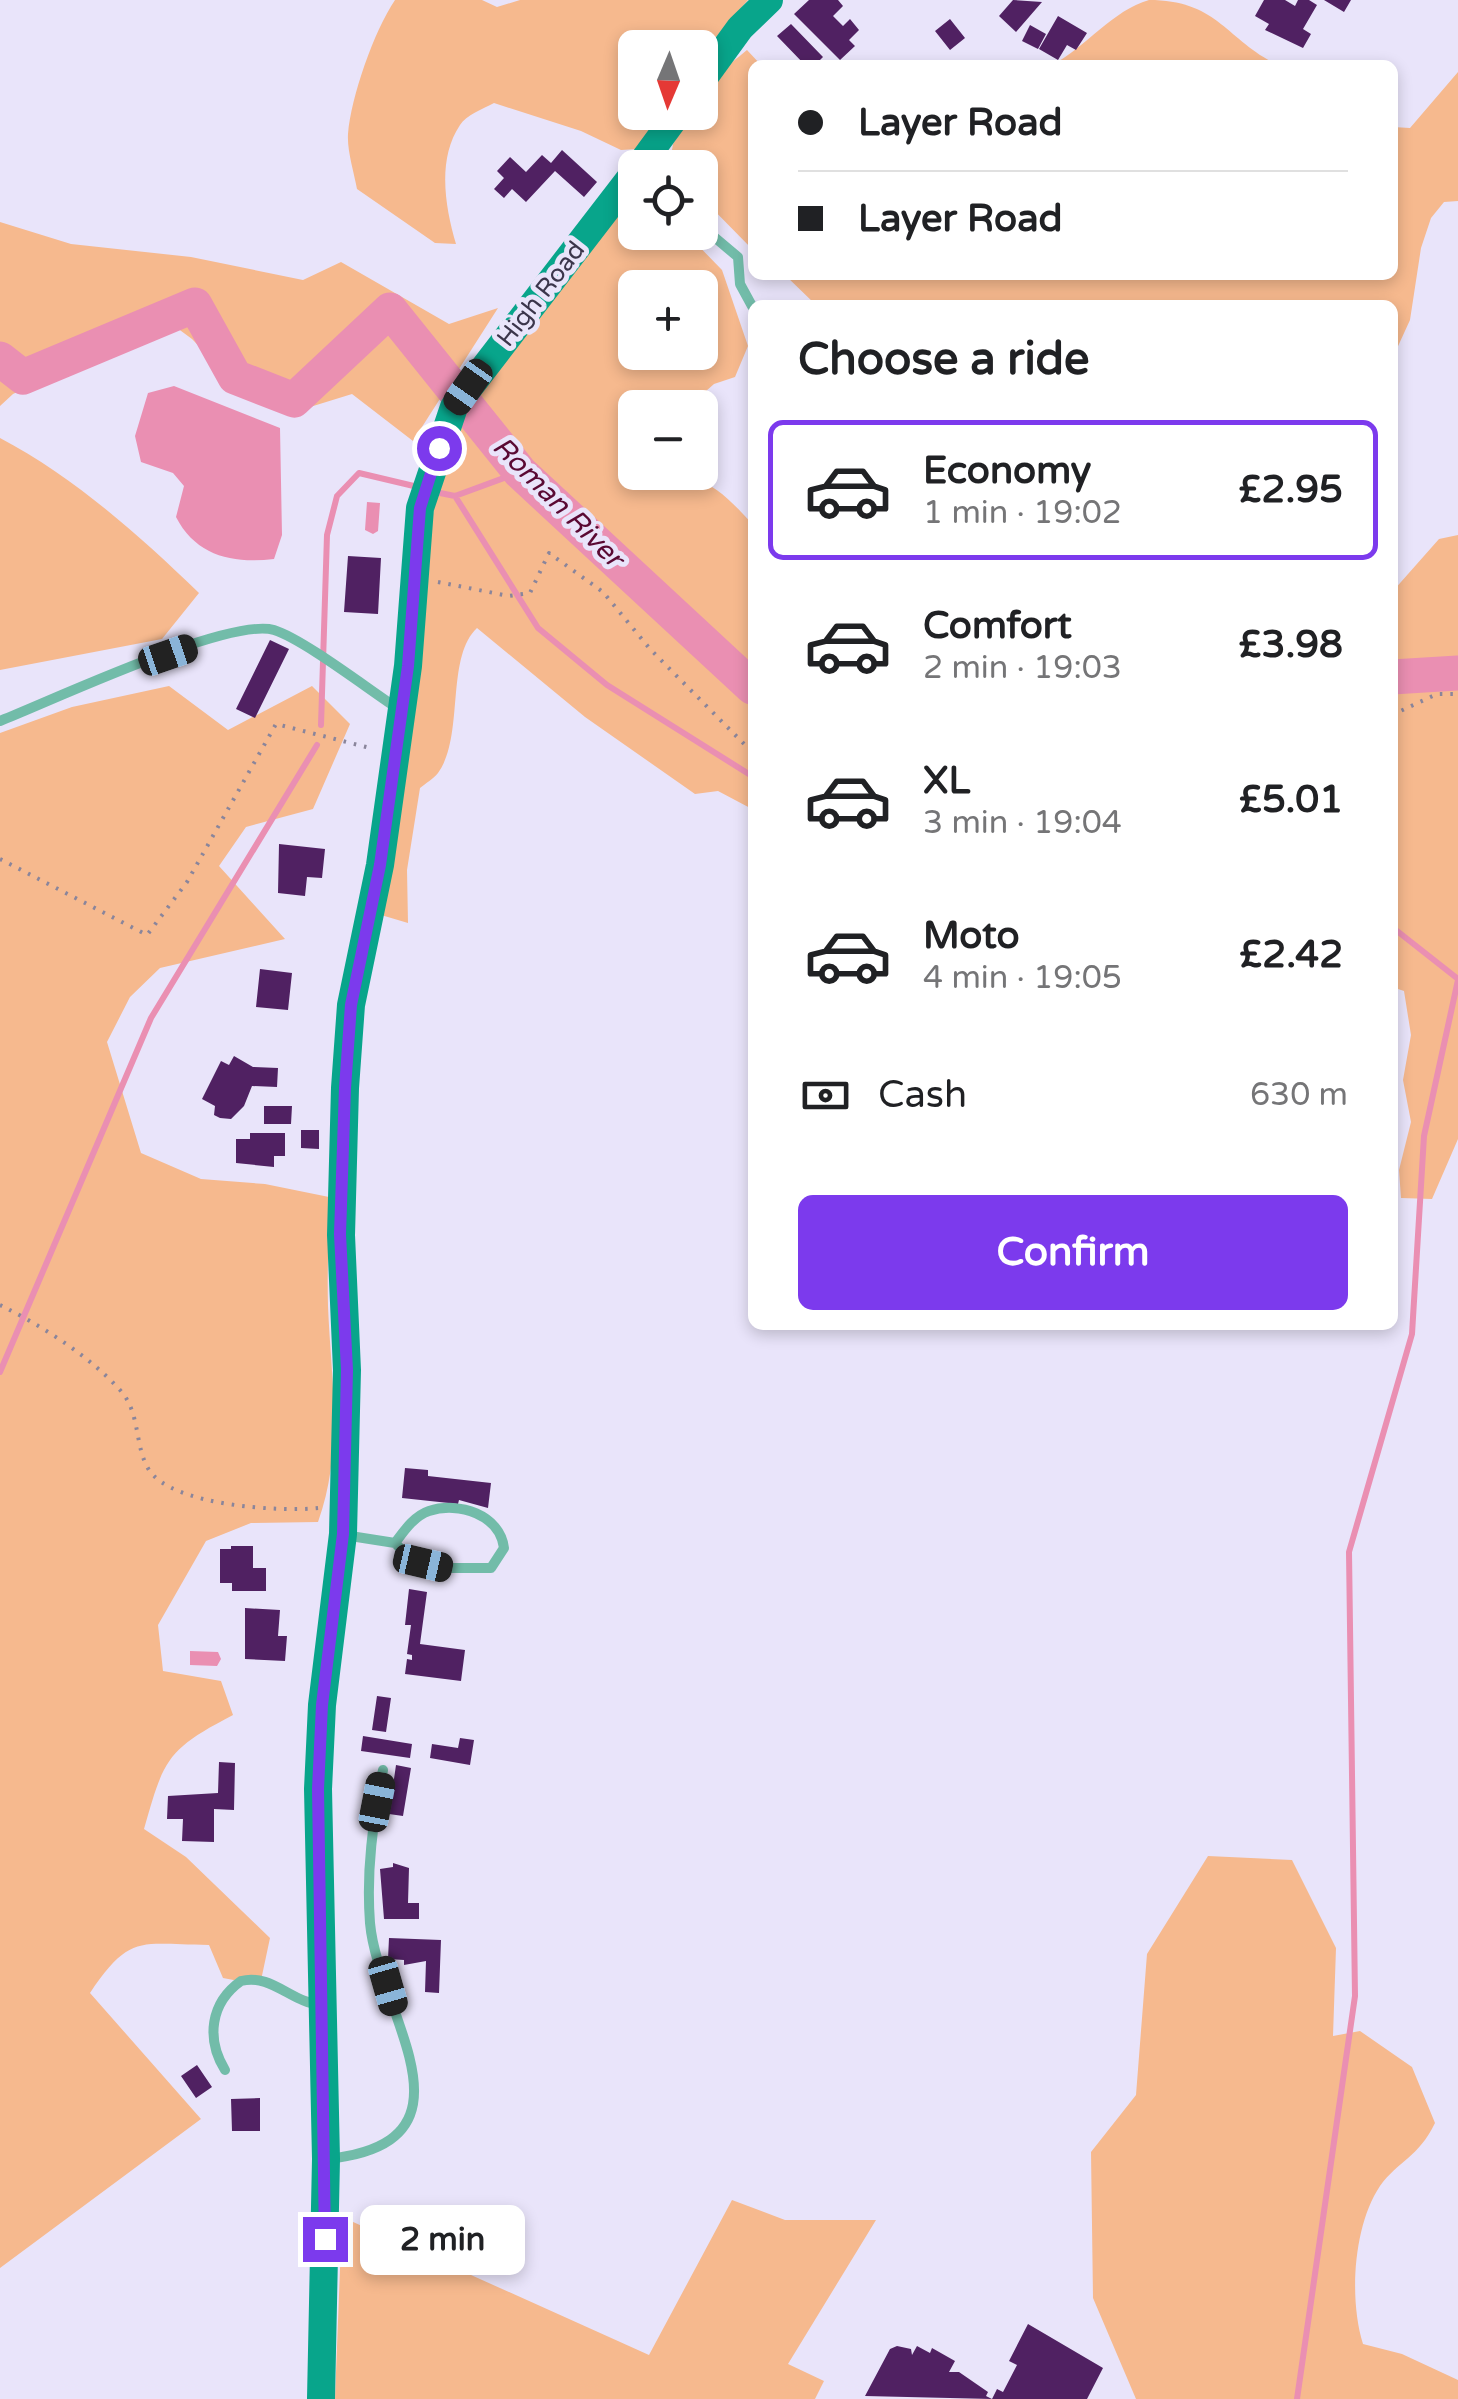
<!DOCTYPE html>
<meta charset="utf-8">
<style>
:root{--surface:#fff;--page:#f2f2f2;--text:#202124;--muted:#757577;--line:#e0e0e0;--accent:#7c3aed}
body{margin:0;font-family:"Varela Round",sans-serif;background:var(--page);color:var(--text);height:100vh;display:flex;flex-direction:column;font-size:38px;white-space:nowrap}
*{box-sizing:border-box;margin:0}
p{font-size:32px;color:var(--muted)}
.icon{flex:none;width:55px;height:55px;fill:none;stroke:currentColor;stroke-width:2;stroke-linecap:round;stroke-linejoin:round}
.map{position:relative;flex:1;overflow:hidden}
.side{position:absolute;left:748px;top:300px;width:650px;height:1030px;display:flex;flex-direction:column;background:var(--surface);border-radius:15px;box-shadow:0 5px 15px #0003}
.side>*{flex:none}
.banner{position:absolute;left:748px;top:60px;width:650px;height:220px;border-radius:15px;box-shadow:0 5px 15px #0003;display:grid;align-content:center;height:220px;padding:0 50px;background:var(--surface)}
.needle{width:65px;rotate:182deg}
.tools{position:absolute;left:618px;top:30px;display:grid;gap:20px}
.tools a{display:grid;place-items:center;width:100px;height:100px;border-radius:15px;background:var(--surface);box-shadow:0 5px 15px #0003;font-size:50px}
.end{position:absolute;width:45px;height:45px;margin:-22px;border:12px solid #7c3aed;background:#fff;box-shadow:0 0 0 5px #fff}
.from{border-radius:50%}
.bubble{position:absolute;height:70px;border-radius:15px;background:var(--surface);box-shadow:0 5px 15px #0003;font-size:32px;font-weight:800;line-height:70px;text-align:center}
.car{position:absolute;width:30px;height:60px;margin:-30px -15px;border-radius:12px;box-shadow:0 0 8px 2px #0007;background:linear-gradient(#222 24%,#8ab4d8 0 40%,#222 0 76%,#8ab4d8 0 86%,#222 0)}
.banner b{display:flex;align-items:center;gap:35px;height:95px;font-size:38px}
.banner b+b{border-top:2px solid var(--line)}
.banner i{width:25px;height:25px;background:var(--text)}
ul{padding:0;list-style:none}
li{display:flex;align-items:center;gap:30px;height:140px;margin:0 20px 15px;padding:0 30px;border:5px solid transparent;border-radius:15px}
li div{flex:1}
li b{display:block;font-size:38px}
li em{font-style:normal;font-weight:800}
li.selected{border-color:var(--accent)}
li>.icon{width:90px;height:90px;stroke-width:1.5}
h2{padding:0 50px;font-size:45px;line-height:120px}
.pay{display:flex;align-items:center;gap:25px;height:110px;padding:0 50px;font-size:38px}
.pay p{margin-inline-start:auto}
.cta{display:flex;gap:20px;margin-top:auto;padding:20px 50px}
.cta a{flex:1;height:115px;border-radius:15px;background:var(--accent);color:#fff;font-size:40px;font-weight:800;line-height:115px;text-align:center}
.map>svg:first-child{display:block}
.green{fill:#f6b98e;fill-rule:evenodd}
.water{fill:#ea8fb2}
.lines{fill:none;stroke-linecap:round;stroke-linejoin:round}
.stream{stroke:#ea8fb2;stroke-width:6}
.river{stroke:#ea8fb2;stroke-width:35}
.building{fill:#502162}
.path{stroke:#8a859b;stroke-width:4;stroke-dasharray:2.5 8;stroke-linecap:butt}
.service{stroke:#72bca9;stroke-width:10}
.secondary{stroke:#08a58b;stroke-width:28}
.route{stroke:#7c3aed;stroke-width:12}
.labels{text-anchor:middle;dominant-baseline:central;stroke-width:10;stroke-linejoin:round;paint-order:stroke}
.street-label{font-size:25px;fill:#3b354b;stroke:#e9e4fa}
.water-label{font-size:28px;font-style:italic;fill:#5a0933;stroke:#e9e4fa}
</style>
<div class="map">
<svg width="1458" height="2399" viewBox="0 0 1458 2399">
<rect width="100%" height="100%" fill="#e9e4fa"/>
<!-- green -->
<path class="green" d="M 395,0 L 482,0 L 497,7 L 520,0 L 748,0 L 700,56 L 700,48 L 635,48 L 635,112 L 661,113 L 638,149 L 621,150 L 581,131 L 494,103 C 483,109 466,115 460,125 C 437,159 445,207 456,244 L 435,243 L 357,189 C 354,172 347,151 348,134 C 351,97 374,31 395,0 Z
M 1149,0 C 1218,0 1226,40 1278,65 L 1052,65 C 1086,47 1113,10 1149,0 Z
M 747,50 L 761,65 L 752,65 L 752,249 L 700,196 L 700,168 L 669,168 L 673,144 L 693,113 L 700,112 C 700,85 728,66 747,50 Z
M 1458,72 L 1458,201 L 1444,202 L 1431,218 L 1421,248 L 1410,320 L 1394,355 L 1393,422 L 1392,305 L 816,305 L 785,275 L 1392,275 L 1393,127 L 1410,128 Z
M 635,196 L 635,232 L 686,233 L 722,270 L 748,346 L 735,377 L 714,384 L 688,407 L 635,408 L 635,472 C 695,473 712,478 752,524 L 752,809 L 718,791 L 695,794 L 585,717 L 477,628 C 445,658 465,736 438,773 C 434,778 425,784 420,788 L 407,870 L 408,923 L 371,912 L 436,495 L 457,423 L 582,257 ZM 635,288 L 700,288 L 700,352 L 635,352 Z
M 0,222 L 71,244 L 191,257 L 303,280 L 341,262 L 449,324 L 498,308 L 413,441 L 352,394 L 310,407 L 224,372 L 192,339 L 154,311 L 91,357 L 13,394 L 0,406 Z
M 0,438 C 74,477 139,535 199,593 L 162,639 L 0,670 Z
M 1458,535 L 1458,1139 L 1432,1199 L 1401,1198 L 1399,1170 L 1411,1122 L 1403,1080 L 1411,1035 L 1404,991 L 1392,987 L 1393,591 L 1439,539 Z
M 169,686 L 228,730 L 312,686 L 350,724 L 313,809 L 246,827 L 219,866 L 285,939 L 160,968 L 130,997 L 107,1042 L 141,1153 L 201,1179 L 265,1184 L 329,1197 C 329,1233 327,1270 328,1306 C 331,1381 344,1449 318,1522 L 251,1523 L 206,1541 L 158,1625 L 163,1671 L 221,1681 L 233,1715 C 166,1750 164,1759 144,1829 L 186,1857 L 270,1938 L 260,1985 L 223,1978 L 209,1945 C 141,1945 131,1932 90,1993 L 201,2119 L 0,2268 L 0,733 L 72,707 Z
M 1208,1856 L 1292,1860 L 1336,1948 L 1333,2036 L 1360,2031 L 1412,2067 L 1435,2123 C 1418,2158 1398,2161 1380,2186 C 1353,2226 1349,2300 1363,2344 L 1402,2354 L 1458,2380 L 1458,2399 L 1136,2399 L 1093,2298 L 1091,2152 L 1136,2095 L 1147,1954 Z
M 732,2200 L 785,2220 L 876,2220 L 788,2364 L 824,2381 L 815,2399 L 335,2399 L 342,2217 L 649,2355 Z"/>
<!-- water -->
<path class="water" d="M 174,386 L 280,428 L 282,535 L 274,559 C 233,564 196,556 176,517 L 184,486 L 173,473 L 141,462 L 135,436 L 148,393 Z
M 367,502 L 380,503 L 378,531 L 373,534 L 365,530 Z
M 190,1651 L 218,1652 L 221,1659 L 217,1666 L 190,1665 Z"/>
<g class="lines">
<!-- stream -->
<path class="stream" d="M 435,492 L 455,496 L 520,472
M 455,496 L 538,628 L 607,685 L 752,776
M 321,725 L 327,535 L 337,496 L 359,473 L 418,487
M 1392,927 L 1458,979
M 0,1372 L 151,1018 L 317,745
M 1297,2399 L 1355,1996 L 1349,1552 L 1412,1334 L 1424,1136 L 1458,980"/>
<!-- river -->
<path class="river" d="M 0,359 L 23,377 L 195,305 L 235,377 L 294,400 L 390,310 L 520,472 L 752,687
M 1392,677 L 1458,673"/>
</g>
<!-- building -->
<path class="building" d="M 809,0 L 838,0 L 843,6 L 833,16 L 843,26 L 850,19 L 859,30 L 849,40 L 855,46 L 840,60 L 794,14 Z
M 1013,0 L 1042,2 L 1016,32 L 999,16 Z
M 1264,0 L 1285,0 L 1295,6 L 1298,0 L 1309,0 L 1317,5 L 1303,29 L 1311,34 L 1303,48 L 1265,30 L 1269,24 L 1255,16 Z
M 1324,0 L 1351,0 L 1344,12 Z
M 1058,16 L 1087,33 L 1076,50 L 1067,45 L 1058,60 L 1039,49 Z
M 950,19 L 965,38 L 950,50 L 935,31 Z
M 791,24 L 823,57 L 815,65 L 805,65 L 777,36 Z
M 1030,25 L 1046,34 L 1038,49 L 1022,41 Z
M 562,150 L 597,182 L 584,197 L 555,171 L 526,202 L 512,189 L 504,198 L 494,189 L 504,178 L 497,171 L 510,157 L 526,172 L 542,155 L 551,163 Z
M 348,556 L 381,558 L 378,614 L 344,612 Z
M 270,640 L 289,649 L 255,718 L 236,709 Z
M 279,844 L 325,849 L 322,878 L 307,877 L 305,896 L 278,893 Z
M 260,969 L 292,973 L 288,1010 L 256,1007 Z
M 234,1056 L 253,1067 L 278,1068 L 277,1087 L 252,1086 L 244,1106 L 231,1119 L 220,1118 L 214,1115 L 215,1106 L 202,1099 L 221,1061 L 229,1065 Z
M 264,1106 L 292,1106 L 291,1124 L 264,1124 Z
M 301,1130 L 319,1130 L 319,1149 L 301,1148 Z
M 250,1133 L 285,1133 L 285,1156 L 274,1156 L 274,1167 L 236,1163 L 236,1139 L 250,1139 Z
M 405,1468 L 428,1470 L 428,1476 L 491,1483 L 488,1508 L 459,1500 L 458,1504 L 402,1498 Z
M 231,1546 L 253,1546 L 253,1568 L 266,1568 L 266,1591 L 232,1591 L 232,1583 L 220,1583 L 220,1549 L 231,1549 Z
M 409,1589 L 427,1592 L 420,1644 L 465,1650 L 461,1681 L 405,1674 L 407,1659 L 412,1660 L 412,1655 L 407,1654 L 411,1625 L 405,1625 Z
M 245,1608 L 280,1610 L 278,1636 L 287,1636 L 285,1661 L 245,1659 Z
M 377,1696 L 391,1698 L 386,1732 L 372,1730 Z
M 363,1736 L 412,1744 L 410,1758 L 361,1751 Z
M 460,1738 L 474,1740 L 470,1765 L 430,1758 L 432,1744 L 458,1748 Z
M 219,1762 L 235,1763 L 234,1810 L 214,1809 L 214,1842 L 182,1841 L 183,1819 L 167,1819 L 168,1796 L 218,1793 Z
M 396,1765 L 411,1768 L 403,1816 L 389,1814 Z
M 393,1863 L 409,1868 L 408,1903 L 419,1903 L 419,1919 L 384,1919 L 380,1869 L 393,1867 Z
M 389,1938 L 441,1940 L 439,1993 L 425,1992 L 426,1961 L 404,1965 L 404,1960 L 388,1959 Z
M 197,2065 L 212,2087 L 196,2098 L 181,2076 Z
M 260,2098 L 260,2131 L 232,2131 L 231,2099 Z
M 1028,2324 L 1103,2368 L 1087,2399 L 992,2399 L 997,2389 L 1003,2392 L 1017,2365 L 1009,2361 Z
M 897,2346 L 911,2349 L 912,2355 L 917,2346 L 930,2353 L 932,2348 L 955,2361 L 949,2372 L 959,2372 L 988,2392 L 986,2396 L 992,2399 L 865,2396 L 890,2349 Z"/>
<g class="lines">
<!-- path -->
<path class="path" d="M 438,582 L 509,596 L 530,593 L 549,553 L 603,592 L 650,649 L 752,752
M 1392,715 L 1437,694 L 1458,694
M 0,859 L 147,935 L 187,882 L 276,724 L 374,749
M 0,1305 C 42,1326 88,1355 120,1390 C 141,1413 134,1446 149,1470 C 173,1506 280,1512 319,1508"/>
<!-- service -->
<path class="service" d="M 700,225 L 738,257 L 740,284 L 752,306
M 0,721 C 51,701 229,617 274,630 C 303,639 368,689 397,708
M 344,1535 L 395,1543 L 412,1560 L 442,1568 L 491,1568 L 504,1548 C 500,1515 459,1501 429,1511 C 414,1516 404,1531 395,1543
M 225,2070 C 206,2039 210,2003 241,1981 C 271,1973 292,2003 321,2005
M 327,2159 C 488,2142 378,2014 370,1923 C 366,1870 373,1822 383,1770"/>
<!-- secondary -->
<path class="secondary" d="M 700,83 L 740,28 L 769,0
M 638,168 L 679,112
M 321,2399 L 326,2159 L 318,1789 L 322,1705 L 343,1534 L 347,1370 L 341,1235 L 345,1088 L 351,1005 L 380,865 L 408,666 L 420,508 L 454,407 L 635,172"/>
</g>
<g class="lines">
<!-- route -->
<path class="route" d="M 325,2239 L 318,1789 L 322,1705 L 343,1534 L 347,1370 L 340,1234 L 345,1088 L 351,1005 L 380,865 L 408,666 L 420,508 L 439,448"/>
</g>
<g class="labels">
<!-- street labels -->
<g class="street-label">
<text transform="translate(541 294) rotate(-52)">High Road</text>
</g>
<!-- water labels -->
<g class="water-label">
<text transform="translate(558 502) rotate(45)">Roman River</text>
</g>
</g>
</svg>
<div class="tools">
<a><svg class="needle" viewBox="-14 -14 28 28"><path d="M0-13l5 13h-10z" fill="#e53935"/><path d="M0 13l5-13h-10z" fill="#757577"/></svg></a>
<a><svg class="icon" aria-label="locate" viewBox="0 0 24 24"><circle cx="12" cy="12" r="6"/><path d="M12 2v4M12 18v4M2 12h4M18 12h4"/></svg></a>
<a>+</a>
<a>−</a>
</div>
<i class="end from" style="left:439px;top:448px"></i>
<i class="end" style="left:325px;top:2239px"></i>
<div class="bubble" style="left:360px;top:2205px;width:165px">2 min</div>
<i class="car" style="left:468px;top:387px;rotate:215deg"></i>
<i class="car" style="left:168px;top:655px;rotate:71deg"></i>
<i class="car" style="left:423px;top:1563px;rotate:103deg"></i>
<i class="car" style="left:377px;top:1802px;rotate:11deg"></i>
<i class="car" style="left:388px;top:1986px;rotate:164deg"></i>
<div class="banner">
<b><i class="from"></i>Layer Road</b>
<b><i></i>Layer Road</b>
</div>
<section class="side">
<h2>Choose a ride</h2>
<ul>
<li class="selected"><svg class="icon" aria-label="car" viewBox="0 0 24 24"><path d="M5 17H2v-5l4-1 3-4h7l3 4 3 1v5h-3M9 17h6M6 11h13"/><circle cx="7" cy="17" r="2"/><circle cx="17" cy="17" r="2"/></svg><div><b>Economy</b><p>1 min · 19:02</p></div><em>£2.95</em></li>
<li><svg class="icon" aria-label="car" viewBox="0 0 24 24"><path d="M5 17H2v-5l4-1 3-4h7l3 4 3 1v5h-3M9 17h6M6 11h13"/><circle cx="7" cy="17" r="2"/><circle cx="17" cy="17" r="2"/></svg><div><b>Comfort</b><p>2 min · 19:03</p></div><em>£3.98</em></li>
<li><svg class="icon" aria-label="car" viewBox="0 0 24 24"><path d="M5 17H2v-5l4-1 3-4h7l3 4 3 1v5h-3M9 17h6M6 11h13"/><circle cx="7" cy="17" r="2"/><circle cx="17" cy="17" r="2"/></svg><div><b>XL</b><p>3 min · 19:04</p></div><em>£5.01</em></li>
<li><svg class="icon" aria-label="car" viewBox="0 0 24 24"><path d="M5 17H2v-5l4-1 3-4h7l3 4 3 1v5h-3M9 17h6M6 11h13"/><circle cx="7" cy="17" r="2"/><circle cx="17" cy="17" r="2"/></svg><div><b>Moto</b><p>4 min · 19:05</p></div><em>£2.42</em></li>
</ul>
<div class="pay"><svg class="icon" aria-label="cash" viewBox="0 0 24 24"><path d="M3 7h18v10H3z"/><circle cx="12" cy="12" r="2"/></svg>Cash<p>630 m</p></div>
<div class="cta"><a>Confirm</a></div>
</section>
</div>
